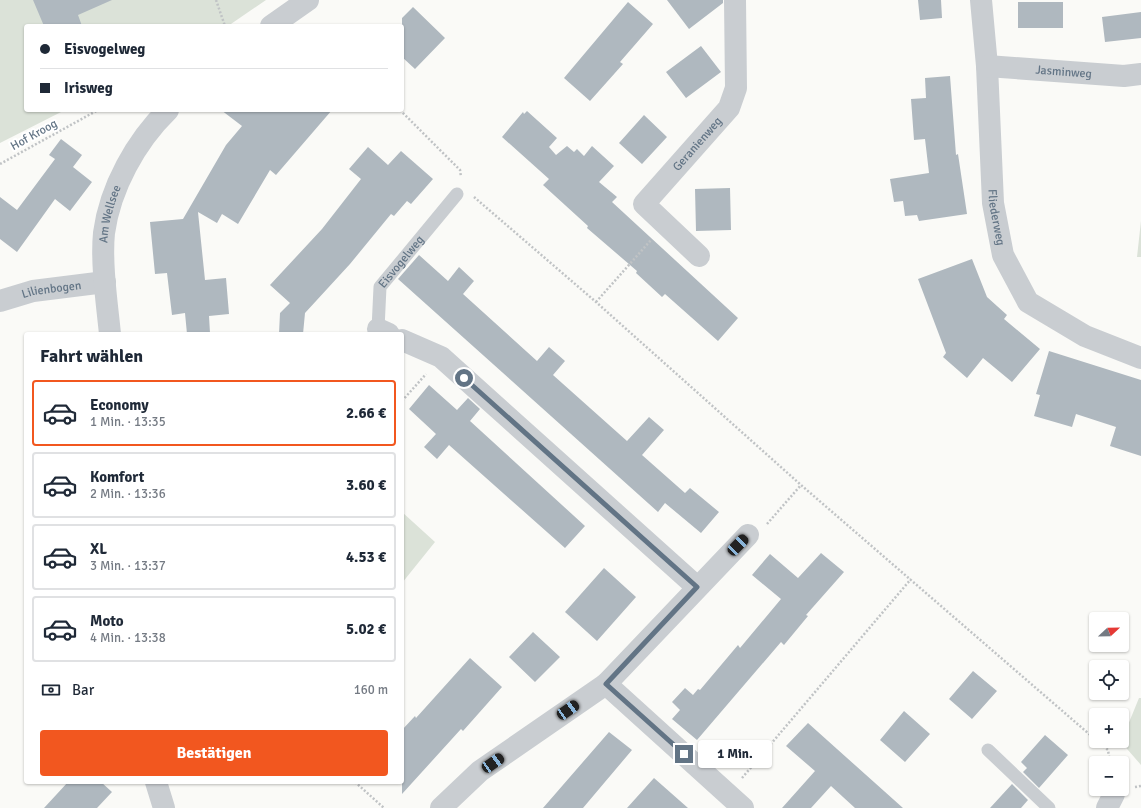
<!DOCTYPE html>
<html lang="de">
<meta charset="utf-8">
<style>
:root{--surface:#fff;--page:#f6f6f7;--text:#1f2937;--muted:#747a83;--line:#e0e1e3;--accent:#f2571f}
body{margin:0;font-family:Signika,sans-serif;background:var(--page);color:var(--text);height:100vh;display:flex;flex-direction:column;font-size:15px;white-space:nowrap}
*{box-sizing:border-box;margin:0}
p{font-size:13px;color:var(--muted)}
.icon{flex:none;width:22px;height:22px;fill:none;stroke:currentColor;stroke-width:2;stroke-linecap:round;stroke-linejoin:round}
.map{position:relative;flex:1;overflow:hidden}
.sheet{position:absolute;left:24px;top:332px;width:380px;height:452px;display:flex;flex-direction:column;background:var(--surface);border-radius:4px;box-shadow:0 1px 3px #0004}
.sheet>*{flex:none}
.hud{position:absolute;left:24px;top:24px;width:380px;height:88px;border-radius:4px;box-shadow:0 1px 3px #0004;display:grid;align-content:center;height:88px;padding:0 16px;background:var(--surface)}
.needle{width:26px;rotate:68deg}
.buttons{position:absolute;left:1089px;top:612px;display:grid;gap:8px}
.buttons a{display:grid;place-items:center;width:40px;height:40px;border-radius:4px;background:var(--surface);box-shadow:0 1px 3px #0004;font-size:20px}
.end{position:absolute;width:18px;height:18px;margin:-9px;border:5px solid #627485;background:#fff;box-shadow:0 0 0 2px #fff}
.from{border-radius:50%}
.bubble{position:absolute;height:28px;border-radius:4px;background:var(--surface);box-shadow:0 1px 3px #0004;font-size:13px;font-weight:800;line-height:28px;text-align:center}
.car{position:absolute;width:12px;height:24px;margin:-12px -6px;border-radius:5px;box-shadow:0 0 3px 1px #0007;background:linear-gradient(#222 24%,#8ab4d8 0 40%,#222 0 76%,#8ab4d8 0 86%,#222 0)}
.hud b{display:flex;align-items:center;gap:14px;height:38px;font-size:15px}
.hud b+b{border-top:1px solid var(--line)}
.hud i{width:10px;height:10px;background:var(--text)}
ul{padding:0;list-style:none}
li{display:flex;align-items:center;gap:12px;height:66px;margin:0 8px 6px;padding:0 8px;border:2px solid var(--line);border-radius:4px}
li div{flex:1}
li b{display:block;font-size:15px}
li em{font-style:normal;font-weight:800}
li.selected{border-color:var(--accent)}
li>.icon{width:36px;height:36px;stroke-width:1.5}
h2{padding:0 16px;font-size:18px;line-height:48px}
.pay{display:flex;align-items:center;gap:10px;height:44px;padding:0 16px;font-size:15px}
.pay p{margin-inline-start:auto}
.cta{display:flex;gap:8px;margin-top:auto;padding:8px 16px}
.cta a{flex:1;height:46px;border-radius:4px;background:var(--accent);color:#fff;font-size:16px;font-weight:800;line-height:46px;text-align:center}
.map>svg:first-child{display:block}
.green{fill:#dbe2d8}
.building{fill:#afb8bf}
.lines{fill:none;stroke-linecap:round;stroke-linejoin:round}
.path{stroke:#c0c3c5;stroke-width:2.5;stroke-dasharray:2 2;stroke-linecap:butt}
.lane{stroke:#c9cdd1;stroke-width:13}
.street{stroke:#c9cdd1;stroke-width:22}
.route{stroke:#627485;stroke-width:5}
.labels{text-anchor:middle;dominant-baseline:central;stroke-width:4;stroke-linejoin:round;paint-order:stroke}
.street-label{font-size:12px;fill:#627485;stroke:#fff}
</style>
<div class="map">
<svg width="1141" height="808" viewBox="0 0 1141 808">
<rect width="100%" height="100%" fill="#fafaf7"/>
<!-- green -->
<path class="green" d="M 0,0 L 266,0 L 228,26 L 26,26 L 26,110 L 65,110 L 0,143 Z
M 1141,221 L 1141,257 L 1137,257 Z
M 402,512 L 435,542 L 402,583 Z
M 1139,698 L 1141,698 L 1141,765 L 1121,742 Z"/>
<!-- building -->
<path class="building" d="M 33,0 L 112,0 L 78,15 L 82,26 L 44,26 Z
M 667,0 L 723,0 L 723,3 L 689,29 Z
M 918,0 L 941,0 L 942,18 L 920,20 Z
M 628,2 L 653,24 L 620,62 L 623,64 L 590,101 L 564,78 Z
M 1018,2 L 1063,2 L 1063,28 L 1018,28 Z
M 413,7 L 445,38 L 415,69 L 402,57 L 402,18 Z
M 1141,12 L 1141,38 L 1105,42 L 1102,17 Z
M 701,46 L 721,72 L 686,98 L 666,72 Z
M 950,76 L 956,155 L 958,154 L 967,214 L 919,221 L 917,215 L 905,216 L 903,201 L 894,202 L 890,179 L 929,173 L 925,139 L 914,140 L 911,99 L 926,98 L 925,78 Z
M 221,110 L 332,110 L 276,175 L 270,170 L 238,224 L 222,214 L 217,223 L 198,212 L 205,280 L 226,278 L 229,314 L 209,316 L 210,333 L 187,334 L 185,313 L 172,315 L 167,273 L 155,274 L 150,222 L 183,219 L 226,145 L 242,126 Z
M 527,111 L 557,138 L 549,147 L 556,155 L 567,146 L 574,152 L 577,149 L 584,156 L 592,146 L 614,166 L 599,182 L 617,197 L 612,202 L 738,318 L 718,341 L 665,294 L 662,297 L 636,273 L 637,271 L 587,228 L 588,226 L 543,185 L 549,179 L 502,137 L 523,112 L 524,114 Z
M 644,115 L 667,137 L 642,164 L 619,143 Z
M 61,139 L 82,155 L 73,167 L 92,182 L 70,211 L 55,199 L 17,252 L 0,239 L 0,197 L 17,210 L 55,159 L 49,155 Z
M 368,147 L 388,165 L 401,151 L 433,179 L 411,204 L 407,201 L 394,216 L 391,214 L 350,264 L 305,313 L 303,334 L 279,334 L 280,313 L 290,303 L 270,285 L 322,229 L 361,179 L 349,169 Z
M 730,188 L 731,230 L 696,231 L 695,189 Z
M 419,255 L 448,281 L 459,267 L 474,281 L 463,294 L 537,361 L 549,347 L 565,361 L 553,375 L 627,441 L 649,417 L 664,430 L 642,455 L 685,493 L 690,488 L 719,512 L 701,533 L 665,503 L 658,512 L 398,279 Z
M 972,259 L 987,297 L 1007,315 L 1004,319 L 1040,349 L 1012,382 L 983,358 L 967,378 L 943,357 L 946,353 L 918,279 Z
M 1049,351 L 1141,380 L 1141,456 L 1110,446 L 1116,427 L 1076,414 L 1072,427 L 1034,416 L 1040,395 L 1036,394 Z
M 429,385 L 457,410 L 468,398 L 480,409 L 470,421 L 585,526 L 565,548 L 449,445 L 437,459 L 424,447 L 436,434 L 409,409 Z
M 821,553 L 844,572 L 806,615 L 808,616 L 784,645 L 781,642 L 697,740 L 672,719 L 680,710 L 672,702 L 685,688 L 693,695 L 698,689 L 700,690 L 738,645 L 740,648 L 781,599 L 752,575 L 770,554 L 798,578 Z
M 604,568 L 636,597 L 597,641 L 565,612 Z
M 533,632 L 560,657 L 535,682 L 509,657 Z
M 470,658 L 502,687 L 463,731 L 461,729 L 402,794 L 402,730 L 415,716 L 416,718 Z
M 973,671 L 997,691 L 972,719 L 949,699 Z
M 904,711 L 930,734 L 905,762 L 880,740 Z
M 808,723 L 837,749 L 903,808 L 855,808 L 831,786 L 811,808 L 782,808 L 815,771 L 786,746 Z
M 609,732 L 632,750 L 583,808 L 543,808 Z
M 1045,735 L 1068,755 L 1039,788 L 1023,772 L 1027,768 L 1021,762 Z
M 654,778 L 688,808 L 627,808 Z
M 68,782 L 101,782 L 112,792 L 97,808 L 44,808 Z
M 1012,784 L 1028,800 L 1021,808 L 990,808 Z"/>
<g class="lines">
<!-- path -->
<path class="path" d="M 216,0 L 225,26
M 400,110 L 460,170 L 461,177
M 0,164 L 98,110
M 474,197 L 596,302 L 801,485 L 1096,740
M 596,302 L 651,240
M 402,401 L 426,374
M 767,524 L 801,485
M 1097,741 L 1108,750 L 1110,763
M 742,778 L 911,579
M 355,782 L 384,808
M 1135,787 L 1141,786"/>
<!-- lane -->
<g class="lane">
<path id="s1" d="M 378,329 L 380,287 L 457,194"/>
<path d="M 988,750 L 1049,808"/>
</g>
<!-- street -->
<g class="street">
<path id="s2" d="M 981,0 L 987,66 L 993,203 L 1003,255 L 1028,302 L 1085,336 L 1141,358"/>
<path d="M 271,26 L 308,0"/>
<path id="s3" d="M 987,66 L 1124,76 L 1141,74"/>
<path id="s4" d="M 699,256 L 644,204 L 729,108 L 736,88 L 735,0"/>
<path id="s5" d="M 0,301 L 33,291 L 105,282"/>
<path d="M 378,329 L 389,334"/>
<path id="s6" d="M 110,334 C 107,304 101,263 104,233 C 110,188 136,141 168,110"/>
<path d="M 402,340 L 441,357 L 697,587"/>
<path d="M 606,684 L 743,808"/>
<path d="M 156,782 L 164,808"/>
<path d="M 441,808 L 480,771 L 606,684 L 748,535"/>
<path d="M 1107,808 L 1114,794"/>
</g>
</g>
<g class="lines">
<!-- route -->
<path class="route" d="M 464,378 L 697,587 L 606,684 L 684,754"/>
</g>
<g class="labels">
<!-- street labels -->
<g class="street-label">
<text stroke="none"><textPath href="#s3" startOffset="77">Jasminweg</textPath></text>
<text transform="translate(34 135) rotate(-29)">Hof Kroog</text>
<text stroke="none"><textPath href="#s4" startOffset="156">Geranienweg</textPath></text>
<text stroke="none"><textPath href="#s6" startOffset="121">Am Wellsee</textPath></text>
<text stroke="none"><textPath href="#s2" startOffset="218">Fliederweg</textPath></text>
<text stroke="none"><textPath href="#s1" startOffset="75">Eisvogelweg</textPath></text>
<text stroke="none"><textPath href="#s5" startOffset="53">Lilienbogen</textPath></text>
</g>
</g>
</svg>
<div class="buttons">
<a><svg class="needle" viewBox="-14 -14 28 28"><path d="M0-13l5 13h-10z" fill="#e53935"/><path d="M0 13l5-13h-10z" fill="#747a83"/></svg></a>
<a><svg class="icon" aria-label="locate" viewBox="0 0 24 24"><circle cx="12" cy="12" r="6"/><path d="M12 2v4M12 18v4M2 12h4M18 12h4"/></svg></a>
<a>+</a>
<a>−</a>
</div>
<i class="end from" style="left:464px;top:378px"></i>
<i class="end" style="left:684px;top:754px"></i>
<div class="bubble" style="left:698px;top:740px;width:74px">1 Min.</div>
<i class="car" style="left:738px;top:545px;rotate:44deg"></i>
<i class="car" style="left:568px;top:710px;rotate:55deg"></i>
<i class="car" style="left:493px;top:763px;rotate:55deg"></i>
<div class="hud">
<b><i class="from"></i>Eisvogelweg</b>
<b><i></i>Irisweg</b>
</div>
<section class="sheet">
<h2>Fahrt wählen</h2>
<ul>
<li class="selected"><svg class="icon" aria-label="car" viewBox="0 0 24 24"><path d="M5 17H2v-5l4-1 3-4h7l3 4 3 1v5h-3M9 17h6M6 11h13"/><circle cx="7" cy="17" r="2"/><circle cx="17" cy="17" r="2"/></svg><div><b>Economy</b><p>1 Min. · 13:35</p></div><em>2.66 €</em></li>
<li><svg class="icon" aria-label="car" viewBox="0 0 24 24"><path d="M5 17H2v-5l4-1 3-4h7l3 4 3 1v5h-3M9 17h6M6 11h13"/><circle cx="7" cy="17" r="2"/><circle cx="17" cy="17" r="2"/></svg><div><b>Komfort</b><p>2 Min. · 13:36</p></div><em>3.60 €</em></li>
<li><svg class="icon" aria-label="car" viewBox="0 0 24 24"><path d="M5 17H2v-5l4-1 3-4h7l3 4 3 1v5h-3M9 17h6M6 11h13"/><circle cx="7" cy="17" r="2"/><circle cx="17" cy="17" r="2"/></svg><div><b>XL</b><p>3 Min. · 13:37</p></div><em>4.53 €</em></li>
<li><svg class="icon" aria-label="car" viewBox="0 0 24 24"><path d="M5 17H2v-5l4-1 3-4h7l3 4 3 1v5h-3M9 17h6M6 11h13"/><circle cx="7" cy="17" r="2"/><circle cx="17" cy="17" r="2"/></svg><div><b>Moto</b><p>4 Min. · 13:38</p></div><em>5.02 €</em></li>
</ul>
<div class="pay"><svg class="icon" aria-label="cash" viewBox="0 0 24 24"><path d="M3 7h18v10H3z"/><circle cx="12" cy="12" r="2"/></svg>Bar<p>160 m</p></div>
<div class="cta"><a>Bestätigen</a></div>
</section>
</div>
